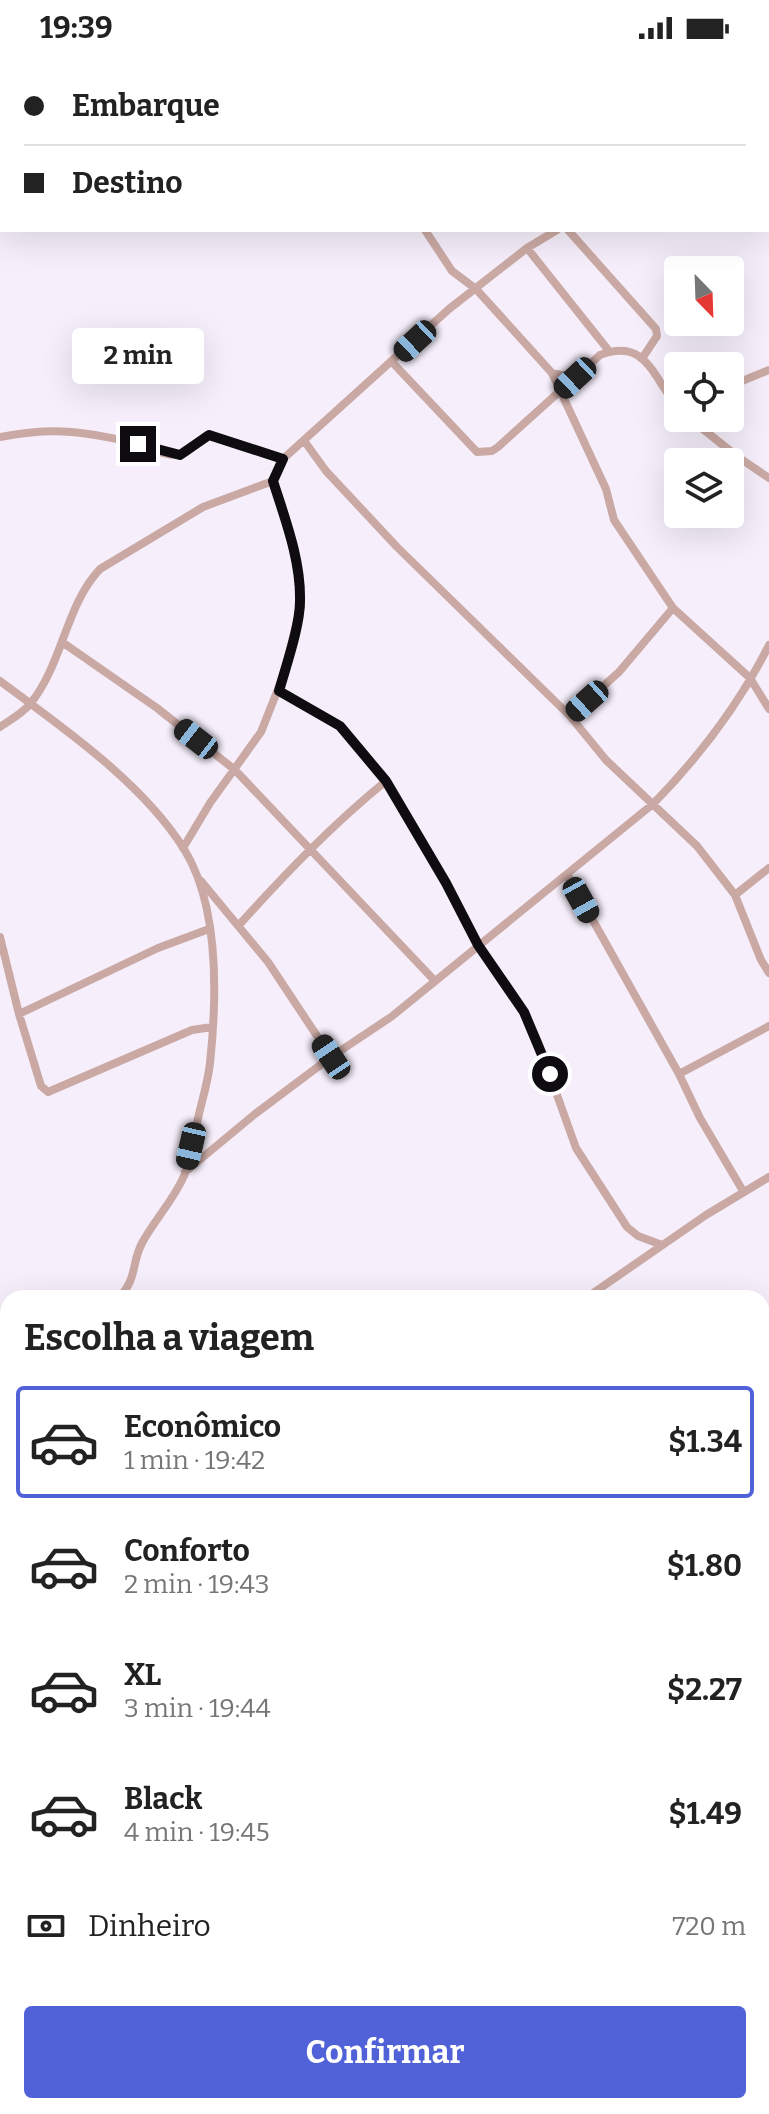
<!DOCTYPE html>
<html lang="pt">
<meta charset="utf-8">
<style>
:root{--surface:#fff;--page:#f2f2f2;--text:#222;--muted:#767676;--line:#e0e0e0;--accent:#5162d8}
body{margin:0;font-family:Bitter,serif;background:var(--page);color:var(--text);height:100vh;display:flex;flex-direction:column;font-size:30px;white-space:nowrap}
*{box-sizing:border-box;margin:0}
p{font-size:26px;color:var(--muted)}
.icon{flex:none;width:44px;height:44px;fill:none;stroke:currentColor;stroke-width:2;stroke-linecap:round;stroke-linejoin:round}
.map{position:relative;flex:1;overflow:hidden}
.panel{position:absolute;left:0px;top:1234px;width:770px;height:824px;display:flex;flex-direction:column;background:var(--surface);border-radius:24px 24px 0 0;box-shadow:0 8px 32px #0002}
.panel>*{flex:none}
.hud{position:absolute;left:0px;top:0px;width:770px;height:176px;box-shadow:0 8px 32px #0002;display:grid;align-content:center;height:176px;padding:0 24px;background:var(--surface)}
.needle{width:52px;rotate:157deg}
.controls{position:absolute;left:664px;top:200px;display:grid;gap:16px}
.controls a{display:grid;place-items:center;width:80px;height:80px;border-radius:8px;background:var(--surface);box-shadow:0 8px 32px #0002;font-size:40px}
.end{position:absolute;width:36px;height:36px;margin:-18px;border:10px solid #0e0c10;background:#fff;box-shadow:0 0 0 4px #fff}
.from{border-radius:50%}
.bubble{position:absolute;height:56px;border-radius:8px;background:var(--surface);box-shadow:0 8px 32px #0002;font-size:26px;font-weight:700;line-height:56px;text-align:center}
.car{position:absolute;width:24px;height:48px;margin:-24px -12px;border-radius:10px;box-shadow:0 0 6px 2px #0007;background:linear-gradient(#222 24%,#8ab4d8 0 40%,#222 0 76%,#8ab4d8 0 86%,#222 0)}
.hud b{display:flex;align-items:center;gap:28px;height:76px;font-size:30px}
.hud b+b{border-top:2px solid var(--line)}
.hud i{width:20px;height:20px;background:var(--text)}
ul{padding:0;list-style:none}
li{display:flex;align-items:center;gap:24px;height:112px;margin:0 16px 12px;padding:0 8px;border:4px solid transparent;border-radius:8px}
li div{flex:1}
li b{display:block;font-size:30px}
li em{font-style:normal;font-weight:700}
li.on{border-color:var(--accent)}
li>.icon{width:72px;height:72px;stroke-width:1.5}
h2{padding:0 24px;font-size:36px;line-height:96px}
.pay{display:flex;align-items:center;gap:20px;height:88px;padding:0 24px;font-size:30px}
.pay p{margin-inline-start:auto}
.button{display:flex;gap:16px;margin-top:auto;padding:16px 24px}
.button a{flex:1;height:92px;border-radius:8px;background:var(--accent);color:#fff;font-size:32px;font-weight:700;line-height:92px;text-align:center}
.status{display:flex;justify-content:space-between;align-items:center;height:56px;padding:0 40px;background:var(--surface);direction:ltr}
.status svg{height:22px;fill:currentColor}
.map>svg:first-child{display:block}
.industrial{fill:url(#industrial-furrows)}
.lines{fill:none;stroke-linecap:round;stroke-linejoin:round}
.minor{stroke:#caa9a4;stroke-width:8}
.major{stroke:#a46b63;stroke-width:10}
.route{stroke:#0e0c10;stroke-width:10}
</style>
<div class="status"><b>19:39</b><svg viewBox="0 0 49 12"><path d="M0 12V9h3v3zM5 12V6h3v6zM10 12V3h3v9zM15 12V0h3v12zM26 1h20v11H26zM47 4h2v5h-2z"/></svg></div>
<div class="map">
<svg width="769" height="2058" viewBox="0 0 769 2058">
<defs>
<pattern id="industrial-furrows" width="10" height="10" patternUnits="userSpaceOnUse" patternTransform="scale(2)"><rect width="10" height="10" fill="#ece1f4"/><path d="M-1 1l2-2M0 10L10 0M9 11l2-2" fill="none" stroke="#c9c0d0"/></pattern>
</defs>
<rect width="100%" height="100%" fill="#f6effb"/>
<!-- industrial -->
<path class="industrial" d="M 512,2050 L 661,2050 L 664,2058 L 498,2058 Z"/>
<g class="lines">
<!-- minor -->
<path class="minor" d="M 331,0 L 332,2
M 564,0 L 566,2
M 633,0 L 634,2
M 716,0 L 717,2
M 768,55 L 769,55
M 0,63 L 2,63
M 425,174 L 452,215 L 476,233 L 552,317 L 606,433 L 614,464 L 673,552 L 750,622 L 769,653
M 568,174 L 656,273 L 657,280 L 643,301
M 527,192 L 609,295
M 392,306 L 477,396 L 492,395 L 498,391 L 600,299 C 647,281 653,323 678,351
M 552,317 L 575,322
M 730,330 L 769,314
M 689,362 L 738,401 L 769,422
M 0,381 C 53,371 82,375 135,387 C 148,390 163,400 177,399 C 188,399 198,385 207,379 L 283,403
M 305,386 L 326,415 L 397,491 L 570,660 L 606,704 L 697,790 L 735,839 L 761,904 L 769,917
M 62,586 L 157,652 L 235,714 L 434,924
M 0,625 C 63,672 142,726 184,793 C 220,851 217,941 210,1007 C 208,1027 201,1047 197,1067 C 193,1084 191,1104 184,1120 C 173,1145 155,1163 142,1187 C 131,1208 138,1221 119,1242
M 279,635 L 340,670 L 386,725 L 446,827 L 478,889 L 524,956 L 538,986 L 576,1092 L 627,1171 L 638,1180 L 662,1189
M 570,660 L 619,616 L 673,552
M 0,671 C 10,664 23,657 30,648 C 63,608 65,550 100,513 L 203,451 L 273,425 L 283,403 L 449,253 L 527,192 L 557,174
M 183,792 L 210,747 L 261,676 L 284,618 L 301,549 L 300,528 L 291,482 L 273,425
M 567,818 L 679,1018 L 700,1062 L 743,1135
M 201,825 L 268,906 L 331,1001
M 735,839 L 769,812
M 239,869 C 286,817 332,769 386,725
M 0,881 L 19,958 L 41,1030 L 48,1036 L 192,974 L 212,971
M 19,958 L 158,892 L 209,873
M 679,1018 L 769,970
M 185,1116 L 255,1058 L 331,1001 L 391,961 L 653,748 C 698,702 740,647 769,589
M 586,1242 L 706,1159 L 769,1121
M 0,1375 L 8,1360
M 0,1984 L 8,1965
M 0,2056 L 5,2058"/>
<!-- major -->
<path class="major" d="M 762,1886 L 769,1883
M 454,2058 L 468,2050"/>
</g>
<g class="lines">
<!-- route -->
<path class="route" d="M 138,388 L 180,399 L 209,379 L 283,403 L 273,425 C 285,463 301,504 300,545 C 300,570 286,610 279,635 L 340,670 L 386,725 L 446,827 L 478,889 L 524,956 L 550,1018"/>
</g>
</svg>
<div class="controls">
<a><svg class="needle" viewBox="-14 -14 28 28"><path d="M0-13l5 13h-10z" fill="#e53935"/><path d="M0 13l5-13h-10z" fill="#767676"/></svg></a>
<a><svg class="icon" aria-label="locate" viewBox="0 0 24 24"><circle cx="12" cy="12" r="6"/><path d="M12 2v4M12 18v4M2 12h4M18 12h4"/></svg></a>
<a><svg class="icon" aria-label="layers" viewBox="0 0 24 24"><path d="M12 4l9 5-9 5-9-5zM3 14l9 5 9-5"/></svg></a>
</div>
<i class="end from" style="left:550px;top:1018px"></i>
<i class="end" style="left:138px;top:388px"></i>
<div class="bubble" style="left:72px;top:272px;width:132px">2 min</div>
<i class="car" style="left:415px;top:285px;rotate:227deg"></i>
<i class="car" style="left:575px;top:322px;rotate:227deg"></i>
<i class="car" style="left:587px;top:645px;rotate:228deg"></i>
<i class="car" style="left:196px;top:683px;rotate:308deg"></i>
<i class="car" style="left:581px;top:844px;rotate:151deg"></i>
<i class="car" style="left:331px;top:1001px;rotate:326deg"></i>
<i class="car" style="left:191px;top:1090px;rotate:193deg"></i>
<div class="hud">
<b><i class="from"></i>Embarque</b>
<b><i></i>Destino</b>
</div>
<section class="panel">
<h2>Escolha a viagem</h2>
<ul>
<li class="on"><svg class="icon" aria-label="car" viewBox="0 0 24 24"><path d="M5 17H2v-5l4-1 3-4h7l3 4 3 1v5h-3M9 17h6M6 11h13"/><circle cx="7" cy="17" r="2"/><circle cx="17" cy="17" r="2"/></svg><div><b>Econômico</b><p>1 min · 19:42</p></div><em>$1.34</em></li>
<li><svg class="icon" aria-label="car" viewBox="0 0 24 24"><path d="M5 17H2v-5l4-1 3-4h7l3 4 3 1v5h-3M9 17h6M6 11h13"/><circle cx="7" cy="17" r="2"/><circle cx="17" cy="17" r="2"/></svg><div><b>Conforto</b><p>2 min · 19:43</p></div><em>$1.80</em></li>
<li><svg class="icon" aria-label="car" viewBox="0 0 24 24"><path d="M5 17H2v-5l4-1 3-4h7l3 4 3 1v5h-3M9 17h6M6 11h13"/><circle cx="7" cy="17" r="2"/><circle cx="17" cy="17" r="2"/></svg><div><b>XL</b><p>3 min · 19:44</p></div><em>$2.27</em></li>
<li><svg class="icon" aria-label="car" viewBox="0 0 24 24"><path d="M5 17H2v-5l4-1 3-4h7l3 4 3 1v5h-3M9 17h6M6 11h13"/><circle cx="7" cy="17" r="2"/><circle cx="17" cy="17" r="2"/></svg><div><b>Black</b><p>4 min · 19:45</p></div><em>$1.49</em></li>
</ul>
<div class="pay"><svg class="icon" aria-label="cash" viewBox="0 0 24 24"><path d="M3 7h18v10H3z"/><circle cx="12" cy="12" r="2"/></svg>Dinheiro<p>720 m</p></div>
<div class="button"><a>Confirmar</a></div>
</section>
</div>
